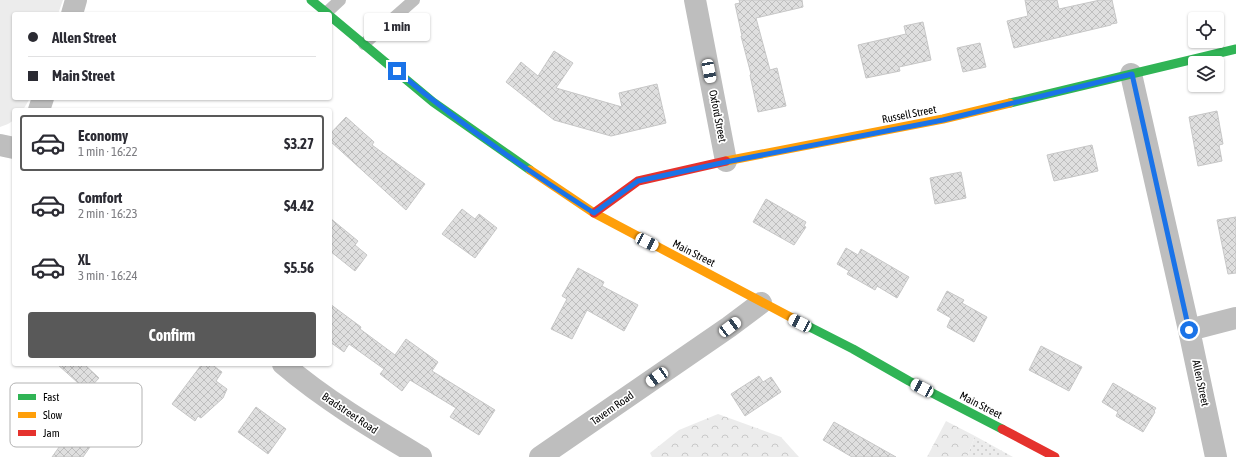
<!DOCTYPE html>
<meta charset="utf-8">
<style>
:root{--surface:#fff;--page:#f7f7f7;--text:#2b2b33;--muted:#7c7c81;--line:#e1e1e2;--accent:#595959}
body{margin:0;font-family:"Asap Condensed",sans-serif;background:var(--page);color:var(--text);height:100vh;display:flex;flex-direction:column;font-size:15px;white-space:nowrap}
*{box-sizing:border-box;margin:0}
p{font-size:13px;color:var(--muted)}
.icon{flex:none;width:22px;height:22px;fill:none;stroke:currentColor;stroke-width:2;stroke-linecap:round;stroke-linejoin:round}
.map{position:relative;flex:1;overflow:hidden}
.details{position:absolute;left:12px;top:108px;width:320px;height:258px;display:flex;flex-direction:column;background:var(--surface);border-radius:4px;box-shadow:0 1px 3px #0004}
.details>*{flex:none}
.banner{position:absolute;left:12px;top:12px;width:320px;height:88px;border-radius:4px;box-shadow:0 1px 3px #0004;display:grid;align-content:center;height:88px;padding:0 16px;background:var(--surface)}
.fabs{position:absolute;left:1188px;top:12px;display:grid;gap:8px}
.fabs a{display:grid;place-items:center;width:36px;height:36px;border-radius:4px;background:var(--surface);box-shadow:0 1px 3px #0004;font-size:20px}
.end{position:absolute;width:18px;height:18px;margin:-9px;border:5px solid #1a73e8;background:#fff;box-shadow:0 0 0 2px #fff}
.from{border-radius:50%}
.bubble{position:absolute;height:28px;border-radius:4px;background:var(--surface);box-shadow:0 1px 3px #0004;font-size:13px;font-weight:700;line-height:28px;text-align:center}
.car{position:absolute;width:12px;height:24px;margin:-12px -6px;border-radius:5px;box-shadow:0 0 3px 1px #0007;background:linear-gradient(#fff 24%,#345 0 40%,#fff 0 76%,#345 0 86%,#fff 0)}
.banner b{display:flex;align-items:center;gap:14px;height:38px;font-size:15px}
.banner b+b{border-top:1px solid var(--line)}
.banner i{width:10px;height:10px;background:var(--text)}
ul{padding:7px 0 0;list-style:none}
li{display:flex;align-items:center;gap:12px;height:56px;margin:0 8px 6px;padding:0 8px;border:2px solid transparent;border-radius:4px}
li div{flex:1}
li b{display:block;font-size:15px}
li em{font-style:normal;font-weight:700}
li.on{border-color:var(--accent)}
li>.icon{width:36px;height:36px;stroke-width:1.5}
.button{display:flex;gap:8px;margin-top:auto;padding:8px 16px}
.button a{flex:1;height:46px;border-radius:4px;background:var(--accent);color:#fff;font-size:16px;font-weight:700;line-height:46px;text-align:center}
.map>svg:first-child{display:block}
.grass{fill:url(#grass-dots)}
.forest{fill:url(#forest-crowns)}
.green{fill:#ececec}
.building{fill:url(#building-cross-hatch);stroke:#c7c7c7}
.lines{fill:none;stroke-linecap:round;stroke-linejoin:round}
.lane{stroke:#bebebe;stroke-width:12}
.street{stroke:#bebebe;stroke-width:22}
.fast{stroke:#30b455;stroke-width:9}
.slow{stroke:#ff9f0a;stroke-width:9}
.jam{stroke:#e5322d;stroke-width:9}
.route{stroke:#1a73e8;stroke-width:5}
.labels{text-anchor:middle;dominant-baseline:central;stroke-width:3.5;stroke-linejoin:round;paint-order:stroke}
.street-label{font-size:11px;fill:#000;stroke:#fff}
.key{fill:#fff;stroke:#b2b2b2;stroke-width:1}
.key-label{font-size:11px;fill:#000}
</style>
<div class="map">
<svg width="1236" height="457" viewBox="0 0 1236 457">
<defs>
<pattern id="grass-dots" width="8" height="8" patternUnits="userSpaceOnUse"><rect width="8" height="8" fill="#ececec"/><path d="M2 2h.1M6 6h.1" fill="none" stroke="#c9c9c9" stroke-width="1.8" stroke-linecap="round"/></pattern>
<pattern id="forest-crowns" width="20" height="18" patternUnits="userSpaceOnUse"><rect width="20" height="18" fill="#ececec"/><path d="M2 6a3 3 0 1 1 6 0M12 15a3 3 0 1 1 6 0" fill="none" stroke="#c9c9c9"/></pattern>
<pattern id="building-cross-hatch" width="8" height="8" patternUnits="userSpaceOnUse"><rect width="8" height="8" fill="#dfdfdf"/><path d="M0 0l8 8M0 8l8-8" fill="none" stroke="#bebebe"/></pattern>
</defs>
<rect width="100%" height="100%" fill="#fff"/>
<!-- grass -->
<path class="grass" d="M 975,436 L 1013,457 L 967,457 Z"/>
<!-- forest -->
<path class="forest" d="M 718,414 L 781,437 L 799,457 L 652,457 L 650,453 L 679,430 Z
M 946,421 L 975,436 L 967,457 L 927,457 Z"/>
<!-- green -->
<path class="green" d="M 0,0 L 63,0 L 58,14 L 14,14 L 14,98 L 30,98 L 23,110 L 14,110 L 14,120 L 8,124 L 0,127 Z"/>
<!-- building -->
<path class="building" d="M 739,0 L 802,0 L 803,7 L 756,18 L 770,70 L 777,68 L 786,106 L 758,112 L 750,75 L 751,74 L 741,36 L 742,36 L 735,4 L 740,3 Z
M 1025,0 L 1057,0 L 1059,9 L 1100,0 L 1112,0 L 1117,23 L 1111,24 L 1111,25 L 1014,48 L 1007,21 L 1028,16 Z
M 923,22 L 931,60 L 899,67 L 900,71 L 866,78 L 858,45 L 906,34 L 904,26 Z
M 980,43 L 986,67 L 963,72 L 957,48 Z
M 554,51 L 573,63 L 556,88 L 622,107 L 619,93 L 657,84 L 666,123 L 611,136 L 554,120 L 506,82 L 521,62 L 538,76 Z
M 1217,111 L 1223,144 L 1219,145 L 1222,161 L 1198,166 L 1189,117 Z
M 346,117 L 374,142 L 372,145 L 425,184 L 406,210 L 330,141 L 330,134 Z
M 1092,145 L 1098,171 L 1054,181 L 1047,155 Z
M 961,172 L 966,198 L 935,204 L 930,178 Z
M 766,199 L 806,222 L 804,226 L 806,227 L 794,245 L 753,222 Z
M 462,209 L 475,219 L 479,214 L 497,228 L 475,258 L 442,234 Z
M 1236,217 L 1236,273 L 1228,274 L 1217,220 Z
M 330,218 L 358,241 L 355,245 L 367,255 L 355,271 L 330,251 Z
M 846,248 L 858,255 L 861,249 L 909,277 L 897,298 L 877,286 L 875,290 L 847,274 L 849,271 L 837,264 Z
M 578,268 L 604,282 L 602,286 L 638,305 L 624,331 L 587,310 L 572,339 L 551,329 L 567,299 L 562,296 Z
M 947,291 L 964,300 L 962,303 L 987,317 L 974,342 L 947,327 L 951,318 L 937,310 Z
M 330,304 L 361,327 L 360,329 L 395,355 L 406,339 L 438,362 L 432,371 L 495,410 L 479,435 L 450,417 L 456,408 L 410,380 L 402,391 L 380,374 L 384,369 L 349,344 L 344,352 L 330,342 Z
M 1041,346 L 1082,367 L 1069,391 L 1029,370 Z
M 57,364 L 84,364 L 99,378 L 87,391 Z
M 202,364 L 211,364 L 222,372 L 216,381 L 227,389 L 223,398 L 201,418 L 198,416 L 195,421 L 172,404 Z
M 759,376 L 763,382 L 771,377 L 781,392 L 745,416 L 731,394 Z
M 1113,383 L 1156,408 L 1154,411 L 1155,412 L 1143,432 L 1116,416 L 1118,412 L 1102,402 Z
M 256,407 L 286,429 L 268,454 L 238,432 Z
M 834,422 L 896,457 L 852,457 L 823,440 Z
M 72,429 L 92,444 L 83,457 L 52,457 Z"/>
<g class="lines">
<!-- lane -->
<path class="lane" d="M 326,13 L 340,0
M 364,44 L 414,0"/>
<!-- street -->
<path class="street" d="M 695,0 L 726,161
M 72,14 L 76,0
M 1131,74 L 1189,330 L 1216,457
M 39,110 L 43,98
M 0,145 L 14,148
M 1189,330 L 1236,318
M 283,364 C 325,400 374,429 421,457
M 540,457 L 729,327 L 761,303"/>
<!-- fast -->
<path class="fast" d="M 311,0 L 328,14
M 330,16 L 433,102 L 530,170
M 1010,103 L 1236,49
M 796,320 L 853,349 L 909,381 L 1002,429"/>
<!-- slow -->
<path class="slow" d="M 726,161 L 943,119 L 1010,103
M 530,170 L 594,213 L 796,320"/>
<!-- jam -->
<path class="jam" d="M 594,213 L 638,181 L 726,161
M 1002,429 L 1055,457"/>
</g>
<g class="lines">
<!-- route -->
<path class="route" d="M 397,71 C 459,123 526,170 594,213 L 638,181 L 726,162 L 943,120 L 1132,74 L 1189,330"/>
</g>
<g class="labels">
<!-- street labels -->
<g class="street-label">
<text transform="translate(909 114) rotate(-11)">Russell Street</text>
<text transform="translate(718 116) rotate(79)">Oxford Street</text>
<text transform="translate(694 253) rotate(27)">Main Street</text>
<text transform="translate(1201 383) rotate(78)">Allen Street</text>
<text transform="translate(981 405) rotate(27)">Main Street</text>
<text transform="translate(612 408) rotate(-35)">Tavern Road</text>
<text transform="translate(350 413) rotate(34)">Bradstreet Road</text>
</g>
</g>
<!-- legend -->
<rect x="10" y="383" width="132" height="64" rx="6" class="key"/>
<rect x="18" y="394" width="18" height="6" fill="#30b455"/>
<rect x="18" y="412" width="18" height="6" fill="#ff9f0a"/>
<rect x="18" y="430" width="18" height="6" fill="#e5322d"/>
<g class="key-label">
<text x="43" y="401">Fast</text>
<text x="43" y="419">Slow</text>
<text x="43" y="437">Jam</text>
</g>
</svg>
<div class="fabs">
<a><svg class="icon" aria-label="locate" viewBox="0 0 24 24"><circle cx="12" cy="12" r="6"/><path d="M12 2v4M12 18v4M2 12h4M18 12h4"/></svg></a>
<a><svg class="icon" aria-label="layers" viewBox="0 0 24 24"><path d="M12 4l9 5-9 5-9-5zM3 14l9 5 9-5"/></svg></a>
</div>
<i class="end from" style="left:1189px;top:330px"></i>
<i class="end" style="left:397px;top:71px"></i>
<div class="bubble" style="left:364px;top:13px;width:66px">1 min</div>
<i class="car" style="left:709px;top:71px;rotate:169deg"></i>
<i class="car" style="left:647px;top:242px;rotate:117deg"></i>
<i class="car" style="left:800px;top:323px;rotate:297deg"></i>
<i class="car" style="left:730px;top:327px;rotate:53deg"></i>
<i class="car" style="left:657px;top:377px;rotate:235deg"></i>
<i class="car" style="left:922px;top:388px;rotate:298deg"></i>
<div class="banner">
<b><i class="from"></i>Allen Street</b>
<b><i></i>Main Street</b>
</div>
<section class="details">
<ul>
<li class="on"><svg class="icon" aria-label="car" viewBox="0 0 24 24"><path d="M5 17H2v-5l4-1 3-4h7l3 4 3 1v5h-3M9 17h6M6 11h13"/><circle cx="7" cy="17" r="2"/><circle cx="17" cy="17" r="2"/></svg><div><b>Economy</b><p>1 min · 16:22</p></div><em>$3.27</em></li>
<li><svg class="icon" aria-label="car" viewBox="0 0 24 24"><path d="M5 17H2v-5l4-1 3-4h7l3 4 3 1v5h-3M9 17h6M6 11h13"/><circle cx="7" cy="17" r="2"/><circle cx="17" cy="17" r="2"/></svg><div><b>Comfort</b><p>2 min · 16:23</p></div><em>$4.42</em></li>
<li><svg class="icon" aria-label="car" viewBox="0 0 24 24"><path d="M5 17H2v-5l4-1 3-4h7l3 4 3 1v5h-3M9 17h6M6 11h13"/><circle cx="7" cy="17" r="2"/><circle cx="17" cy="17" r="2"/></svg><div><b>XL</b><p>3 min · 16:24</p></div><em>$5.56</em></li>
</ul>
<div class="button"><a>Confirm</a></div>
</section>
</div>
